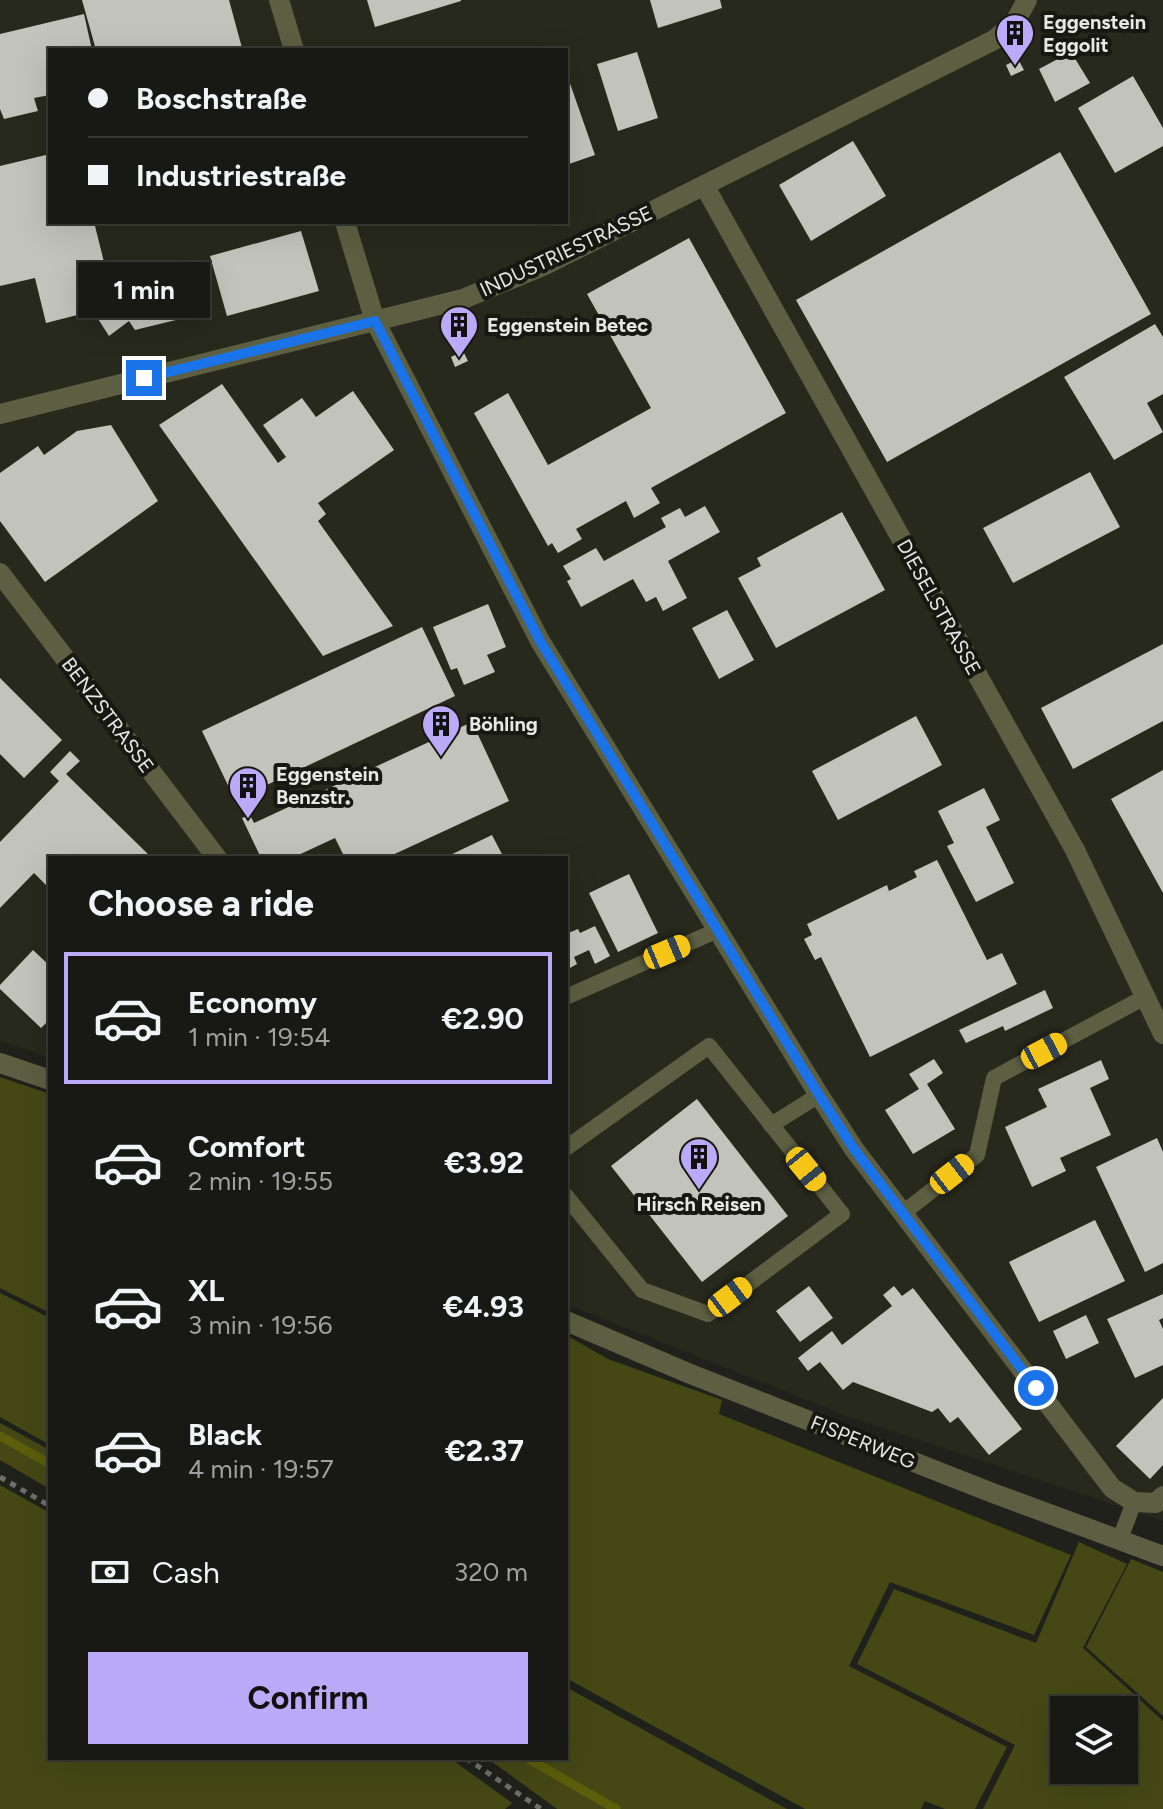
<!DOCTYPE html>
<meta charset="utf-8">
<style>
:root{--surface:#181914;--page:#21221d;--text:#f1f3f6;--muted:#9fa0a0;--line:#363834;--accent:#b9abf7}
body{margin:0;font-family:Figtree,sans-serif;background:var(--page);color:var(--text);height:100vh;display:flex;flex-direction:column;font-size:30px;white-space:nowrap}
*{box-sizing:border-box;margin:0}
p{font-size:26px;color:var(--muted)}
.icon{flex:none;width:44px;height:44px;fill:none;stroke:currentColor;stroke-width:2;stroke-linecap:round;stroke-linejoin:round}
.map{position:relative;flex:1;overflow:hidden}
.panel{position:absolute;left:48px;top:856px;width:520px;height:904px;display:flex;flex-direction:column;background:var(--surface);border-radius:0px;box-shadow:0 8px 32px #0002,0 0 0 2px var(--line)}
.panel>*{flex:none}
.hud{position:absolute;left:48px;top:48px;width:520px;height:176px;border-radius:0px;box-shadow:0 8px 32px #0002,0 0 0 2px var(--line);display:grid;align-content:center;height:176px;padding:0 40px;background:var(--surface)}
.fabs{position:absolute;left:1050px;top:1696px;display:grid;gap:16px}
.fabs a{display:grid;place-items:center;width:88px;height:88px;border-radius:0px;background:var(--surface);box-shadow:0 8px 32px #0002,0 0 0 2px var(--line);font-size:40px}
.end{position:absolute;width:36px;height:36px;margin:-18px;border:10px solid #1a73e8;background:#fff;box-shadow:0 0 0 4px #fff}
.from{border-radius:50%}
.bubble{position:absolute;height:56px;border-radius:0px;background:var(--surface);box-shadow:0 8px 32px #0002,0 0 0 2px var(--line);font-size:26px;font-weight:700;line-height:56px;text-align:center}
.car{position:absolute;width:24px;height:48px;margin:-24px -12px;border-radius:10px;box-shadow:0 0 6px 2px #0007;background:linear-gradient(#f5c518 24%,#345 0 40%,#f5c518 0 76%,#345 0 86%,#f5c518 0)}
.hud b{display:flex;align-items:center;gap:28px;height:76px;font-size:30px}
.hud b+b{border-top:2px solid var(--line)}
.hud i{width:20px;height:20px;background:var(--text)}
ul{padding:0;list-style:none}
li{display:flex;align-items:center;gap:24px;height:132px;margin:0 16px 12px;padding:0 24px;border:4px solid transparent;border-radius:0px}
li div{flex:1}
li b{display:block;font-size:30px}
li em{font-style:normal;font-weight:700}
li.current{border-color:var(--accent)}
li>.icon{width:72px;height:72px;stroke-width:1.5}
h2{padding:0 40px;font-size:36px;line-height:96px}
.pay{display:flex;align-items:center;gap:20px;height:88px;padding:0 40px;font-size:30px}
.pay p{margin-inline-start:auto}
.primary-button{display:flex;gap:16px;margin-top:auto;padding:16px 40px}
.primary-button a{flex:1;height:92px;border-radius:0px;background:var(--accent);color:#111;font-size:32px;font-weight:700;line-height:92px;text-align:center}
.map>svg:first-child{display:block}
.built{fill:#28291d;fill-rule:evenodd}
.green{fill:#454815;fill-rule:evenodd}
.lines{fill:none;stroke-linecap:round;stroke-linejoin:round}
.stream{stroke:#5b5e0a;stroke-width:9}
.building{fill:#c2c3bb}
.path{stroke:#6e6f6a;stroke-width:5;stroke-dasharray:6 6;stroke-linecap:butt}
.service{stroke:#5d5f42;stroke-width:16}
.minor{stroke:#5d5f42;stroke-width:20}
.route{stroke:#1a73e8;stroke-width:10}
.labels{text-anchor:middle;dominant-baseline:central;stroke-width:8;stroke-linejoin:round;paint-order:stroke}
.poi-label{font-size:20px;font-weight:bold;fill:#e7e8e4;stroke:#171812;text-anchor:start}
.street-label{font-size:20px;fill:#e7e8e4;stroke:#171812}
</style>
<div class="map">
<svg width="1163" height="1809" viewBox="0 0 1163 1809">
<rect width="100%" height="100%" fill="#20211b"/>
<!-- built -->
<path class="built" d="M 0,0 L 1163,0 L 1163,1521 L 847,1416 L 566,1304 L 566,858 L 50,858 L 50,1058 L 0,1041 ZM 50,50 L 566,50 L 566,222 L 50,222 Z"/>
<!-- green -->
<path class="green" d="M 0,1077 L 50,1094 L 50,1313 L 0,1288 Z
M 0,1293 L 50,1318 L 50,1445 L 0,1417 Z
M 566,1335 L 608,1359 L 722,1400 L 719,1414 L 1071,1555 L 1034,1635 L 890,1582 L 849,1666 L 1007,1747 L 975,1809 L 945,1809 L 925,1801 L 921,1809 L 805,1809 L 566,1678 Z
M 0,1423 L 50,1450 L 50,1489 L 0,1460 Z
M 0,1485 L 50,1513 L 50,1758 L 450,1758 L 512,1803 L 505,1809 L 0,1809 Z
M 1079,1542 L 1127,1564 L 1083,1648 L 1163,1721 L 1163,1809 L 983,1809 L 1015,1745 L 857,1664 L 894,1589 L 1036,1643 ZM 1064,1710 L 1124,1710 L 1124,1770 L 1064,1770 Z
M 1131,1559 L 1163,1572 L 1163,1716 L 1086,1647 Z
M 566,1687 L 787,1809 L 557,1809 L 487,1758 L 566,1758 Z"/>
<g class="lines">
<!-- stream -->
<path class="stream" d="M 0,1436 L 50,1464
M 527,1758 L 616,1809"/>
</g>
<!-- building -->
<path class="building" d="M 82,0 L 229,0 L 242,48 L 96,50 Z
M 367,0 L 461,0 L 461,1 L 375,27 Z
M 650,0 L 720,0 L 722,8 L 658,28 Z
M 84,14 L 92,50 L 50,50 L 50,95 L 34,98 L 38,111 L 4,119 L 0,109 L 0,34 Z
M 637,52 L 658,118 L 618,131 L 597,64 Z
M 1071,52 L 1090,83 L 1055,102 L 1039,69 Z
M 1018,59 L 1024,70 L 1011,76 L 1006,65 Z
M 566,72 L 595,155 L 566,165 Z
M 1133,76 L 1163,128 L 1163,146 L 1115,173 L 1078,108 Z
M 853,141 L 886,196 L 811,241 L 779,185 Z
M 1060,152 L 1151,314 L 887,462 L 796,300 Z
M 50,154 L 50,222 L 94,222 L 108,278 L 167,264 L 180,319 L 135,330 L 129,321 L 109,336 L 93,311 L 46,323 L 35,278 L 0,286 L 0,166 Z
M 301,231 L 319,291 L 227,316 L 210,256 Z
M 689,238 L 786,413 L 651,488 L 660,503 L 634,518 L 626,501 L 576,529 L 582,539 L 558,553 L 552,543 L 548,546 L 474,413 L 508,393 L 548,465 L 651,408 L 587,294 Z
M 1155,324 L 1163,337 L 1163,394 L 1147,403 L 1163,432 L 1114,460 L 1064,377 Z
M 463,351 L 468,361 L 455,367 L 451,357 Z
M 222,384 L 278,463 L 286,457 L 263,425 L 302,398 L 316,417 L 353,391 L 394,450 L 318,503 L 326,514 L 318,521 L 393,626 L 323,656 L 159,425 Z
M 111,425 L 158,501 L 45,582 L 0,521 L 0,473 L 38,446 L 44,455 L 77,431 Z
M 1090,472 L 1120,527 L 1013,583 L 983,528 Z
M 705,506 L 720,532 L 668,561 L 687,598 L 663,611 L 656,597 L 646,602 L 633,579 L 581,607 L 567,581 L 571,579 L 563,566 L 596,548 L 604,561 L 666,527 L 661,518 L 680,508 L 685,517 Z
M 842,512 L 885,590 L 776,648 L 738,578 L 761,566 L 757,558 Z
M 488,604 L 506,647 L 487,655 L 495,672 L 464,685 L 457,668 L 451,670 L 433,627 Z
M 727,610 L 754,660 L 719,679 L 692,628 Z
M 422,627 L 455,696 L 235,800 L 202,731 Z
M 1163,644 L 1163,721 L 1073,769 L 1041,708 Z
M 0,678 L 62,740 L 24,778 L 0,754 Z
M 916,716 L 942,765 L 838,820 L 812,771 Z
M 472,722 L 509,801 L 386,858 L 345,858 L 335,838 L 292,858 L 261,858 L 242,818 L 250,815 L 254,823 Z
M 70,751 L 80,761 L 66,774 L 152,858 L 50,858 L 50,889 L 34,873 L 0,908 L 0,842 L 59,781 L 50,772 Z
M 1163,770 L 1163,893 L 1111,799 Z
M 984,788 L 1000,820 L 986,827 L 1014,883 L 976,902 L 947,846 L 954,843 L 938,811 Z
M 492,835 L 504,858 L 444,858 Z
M 937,860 L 987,960 L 1002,953 L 1017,984 L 870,1057 L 821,957 L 815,960 L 804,939 L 812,935 L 807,924 L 887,885 L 889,891 L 917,877 L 914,871 Z
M 629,874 L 658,933 L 618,952 L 589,893 Z
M 595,926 L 610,956 L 595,964 L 589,950 L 574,957 L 577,964 L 570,968 L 566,965 L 566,934 L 578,929 L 580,933 Z
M 33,950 L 50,966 L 50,1019 L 41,1028 L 0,989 L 0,985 Z
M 1045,990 L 1053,1008 L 1005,1031 L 1003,1026 L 966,1043 L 959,1030 Z
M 934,1059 L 943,1073 L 927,1084 L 955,1129 L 913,1154 L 885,1110 L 919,1089 L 909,1074 Z
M 1101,1060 L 1109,1079 L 1090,1088 L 1111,1135 L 1060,1158 L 1066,1171 L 1032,1187 L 1005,1127 L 1047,1107 L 1038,1089 Z
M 697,1099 L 788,1216 L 702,1282 L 611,1166 Z
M 1157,1138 L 1163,1152 L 1163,1263 L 1145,1272 L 1096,1167 Z
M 1095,1220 L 1125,1281 L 1039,1322 L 1009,1262 Z
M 809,1286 L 833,1318 L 800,1342 L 776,1311 Z
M 894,1286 L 902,1296 L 913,1288 L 1022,1429 L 989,1455 L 958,1417 L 950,1423 L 938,1408 L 932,1412 L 853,1382 L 843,1390 L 820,1362 L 808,1371 L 798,1358 L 832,1331 L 842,1345 L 892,1306 L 883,1295 Z
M 1163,1294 L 1163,1318 L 1159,1320 L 1163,1329 L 1163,1365 L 1135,1378 L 1107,1319 Z
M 1086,1315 L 1099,1343 L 1066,1359 L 1053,1331 Z
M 1163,1398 L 1163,1465 L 1150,1479 L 1116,1446 Z"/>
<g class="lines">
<!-- path -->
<path class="path" d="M 0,1477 L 50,1506
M 466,1758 L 541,1809"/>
<!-- service -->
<path class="service" d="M 566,997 L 718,930
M 771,1125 L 819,1095
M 566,1148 L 709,1046 L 842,1214 L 708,1314 L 642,1290 L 566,1196
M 903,1213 L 977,1155 L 994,1078 L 1145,997
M 1120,1539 L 1134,1502"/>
<!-- minor -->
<path class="minor" d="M 279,0 L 294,50
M 704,185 L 1075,850 L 1163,1034
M 345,222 L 375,321 L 540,641 L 819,1095 L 854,1149 L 1112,1488 L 1134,1502 L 1156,1503 L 1163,1496
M 0,414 L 463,299 L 545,265 L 994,40 L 1015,22 L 1027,0
M 0,573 L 217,858
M 0,1063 L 50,1080
M 566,1321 L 688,1373 L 990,1492 L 1163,1556"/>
</g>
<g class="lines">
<!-- route -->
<path class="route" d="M 144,378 L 375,321 L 540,641 L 819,1095 L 854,1149 L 1036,1388"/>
</g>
<!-- icons -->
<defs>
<g id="building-pin" transform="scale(2)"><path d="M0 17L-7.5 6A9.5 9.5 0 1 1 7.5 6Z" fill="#b9abf7" stroke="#171812"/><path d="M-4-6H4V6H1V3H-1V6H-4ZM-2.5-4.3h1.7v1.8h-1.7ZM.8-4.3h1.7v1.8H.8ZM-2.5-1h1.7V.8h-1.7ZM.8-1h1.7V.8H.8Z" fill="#111"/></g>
</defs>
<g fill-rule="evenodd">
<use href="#building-pin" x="1015" y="33"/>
<use href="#building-pin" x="459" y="325"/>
<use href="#building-pin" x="441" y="724"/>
<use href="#building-pin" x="248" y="786"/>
<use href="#building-pin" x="699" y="1157"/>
</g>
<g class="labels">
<!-- poi labels -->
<g class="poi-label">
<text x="1043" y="22">Eggenstein<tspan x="1043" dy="23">Eggolit</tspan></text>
<text x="487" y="325">Eggenstein Betec</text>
<text x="469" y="724">Böhling</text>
<text x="276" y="774">Eggenstein<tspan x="276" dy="23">Benzstr.</tspan></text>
<text x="699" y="1204" text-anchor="middle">Hirsch Reisen</text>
</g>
<!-- street labels -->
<g class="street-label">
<text transform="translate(566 251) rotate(-25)">INDUSTRIESTRASSE</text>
<text transform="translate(939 607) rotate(61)">DIESELSTRASSE</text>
<text transform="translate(108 715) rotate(53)">BENZSTRASSE</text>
<text transform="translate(863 1442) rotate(22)">FISPERWEG</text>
</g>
</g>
</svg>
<div class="fabs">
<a><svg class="icon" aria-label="layers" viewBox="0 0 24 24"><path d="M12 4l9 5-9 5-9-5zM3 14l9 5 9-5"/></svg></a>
</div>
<i class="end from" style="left:1036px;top:1388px"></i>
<i class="end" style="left:144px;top:378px"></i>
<div class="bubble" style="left:78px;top:262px;width:132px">1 min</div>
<i class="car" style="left:667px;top:952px;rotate:67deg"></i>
<i class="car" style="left:1044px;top:1051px;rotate:62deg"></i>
<i class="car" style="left:806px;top:1169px;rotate:141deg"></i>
<i class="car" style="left:952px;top:1174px;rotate:52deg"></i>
<i class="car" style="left:730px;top:1297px;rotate:53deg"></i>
<div class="hud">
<b><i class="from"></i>Boschstraße</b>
<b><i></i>Industriestraße</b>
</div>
<section class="panel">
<h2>Choose a ride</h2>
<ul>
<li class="current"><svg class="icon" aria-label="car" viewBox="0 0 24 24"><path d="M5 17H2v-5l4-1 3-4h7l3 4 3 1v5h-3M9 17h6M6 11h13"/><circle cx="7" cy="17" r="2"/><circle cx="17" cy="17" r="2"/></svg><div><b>Economy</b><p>1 min · 19:54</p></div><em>€2.90</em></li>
<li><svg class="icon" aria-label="car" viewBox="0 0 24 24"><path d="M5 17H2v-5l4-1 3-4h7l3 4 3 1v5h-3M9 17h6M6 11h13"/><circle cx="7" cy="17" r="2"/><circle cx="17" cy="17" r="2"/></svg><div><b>Comfort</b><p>2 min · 19:55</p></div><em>€3.92</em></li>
<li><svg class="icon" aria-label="car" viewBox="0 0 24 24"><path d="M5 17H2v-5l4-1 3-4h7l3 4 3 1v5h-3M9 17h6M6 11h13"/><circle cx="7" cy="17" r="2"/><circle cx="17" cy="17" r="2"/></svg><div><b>XL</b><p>3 min · 19:56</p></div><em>€4.93</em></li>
<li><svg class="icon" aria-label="car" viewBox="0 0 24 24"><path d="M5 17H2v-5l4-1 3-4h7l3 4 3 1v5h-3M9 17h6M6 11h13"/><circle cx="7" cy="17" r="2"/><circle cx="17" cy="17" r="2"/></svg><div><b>Black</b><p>4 min · 19:57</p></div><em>€2.37</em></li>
</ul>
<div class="pay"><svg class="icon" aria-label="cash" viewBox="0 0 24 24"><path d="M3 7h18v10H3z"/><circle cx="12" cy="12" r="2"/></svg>Cash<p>320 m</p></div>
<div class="primary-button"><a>Confirm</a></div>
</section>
</div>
